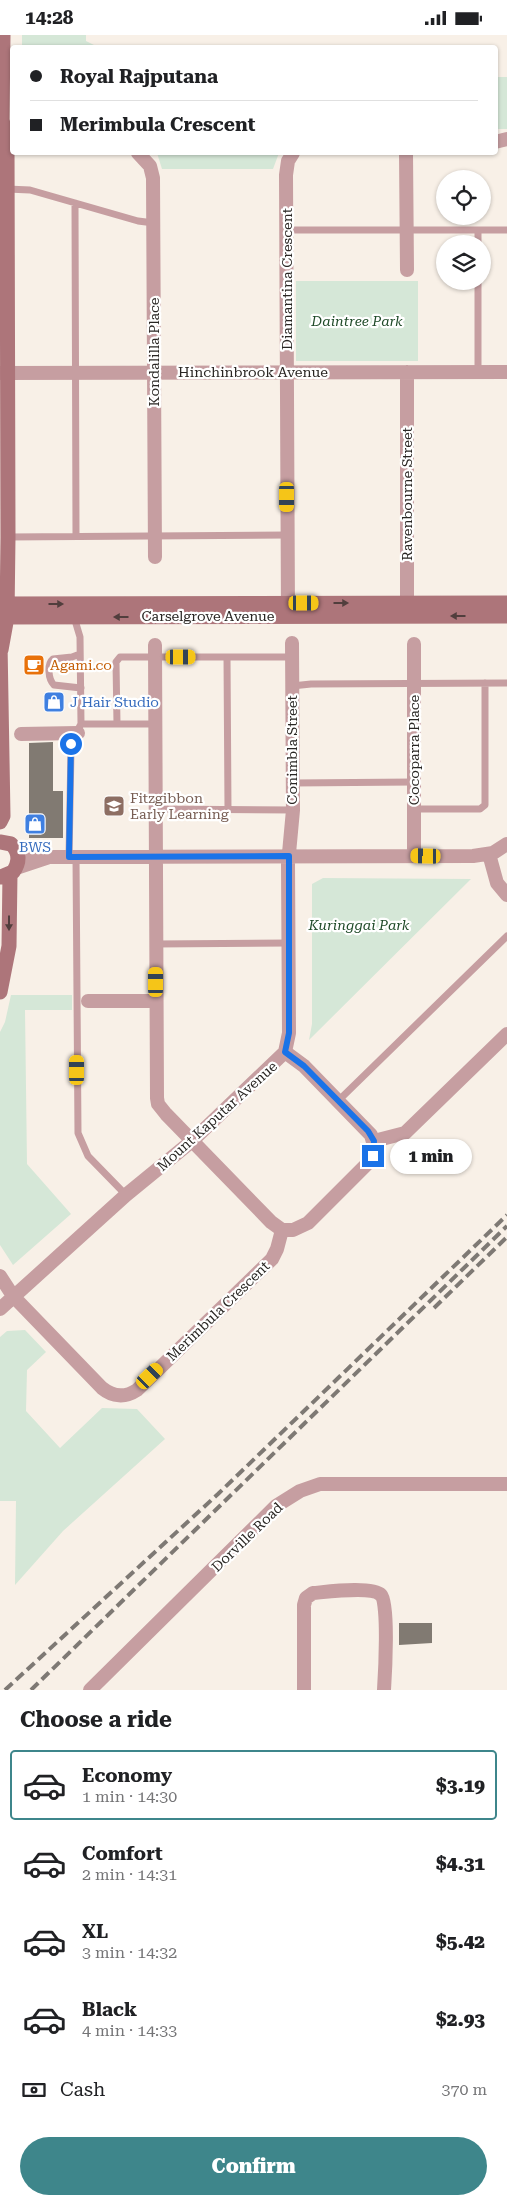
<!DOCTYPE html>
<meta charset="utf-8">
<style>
:root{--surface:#fff;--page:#f6f6f6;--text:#202124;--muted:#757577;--line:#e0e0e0;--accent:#3e868b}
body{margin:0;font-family:"Roboto Serif",serif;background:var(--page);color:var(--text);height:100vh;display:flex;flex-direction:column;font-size:19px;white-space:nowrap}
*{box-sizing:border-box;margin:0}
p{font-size:16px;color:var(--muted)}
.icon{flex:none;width:28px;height:28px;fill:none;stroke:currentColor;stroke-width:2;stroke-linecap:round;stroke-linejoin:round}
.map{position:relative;height:1655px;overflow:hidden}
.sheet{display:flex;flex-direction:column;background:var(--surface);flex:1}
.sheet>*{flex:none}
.guide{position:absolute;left:10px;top:10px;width:488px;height:110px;border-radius:5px;box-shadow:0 1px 4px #0004;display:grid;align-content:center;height:110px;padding:0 20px;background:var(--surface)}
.buttons{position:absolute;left:436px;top:135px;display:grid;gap:10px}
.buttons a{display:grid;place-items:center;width:55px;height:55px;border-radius:50%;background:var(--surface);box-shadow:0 1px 4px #0004;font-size:25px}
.end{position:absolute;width:22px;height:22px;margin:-11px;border:6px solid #1a73e8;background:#fff;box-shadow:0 0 0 2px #fff}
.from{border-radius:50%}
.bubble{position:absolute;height:35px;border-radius:18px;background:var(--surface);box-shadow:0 1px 4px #0004;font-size:16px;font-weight:800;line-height:35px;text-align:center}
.car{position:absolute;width:15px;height:30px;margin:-15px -8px;border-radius:6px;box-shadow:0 0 4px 1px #0007;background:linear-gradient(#f5c518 24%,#345 0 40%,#f5c518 0 76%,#345 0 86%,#f5c518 0)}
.guide b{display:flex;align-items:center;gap:18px;height:48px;font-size:19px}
.guide b+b{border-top:1px solid var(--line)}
.guide i{width:12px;height:12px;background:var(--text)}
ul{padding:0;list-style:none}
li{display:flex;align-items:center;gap:15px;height:70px;margin:0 10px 8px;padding:0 10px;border:2px solid transparent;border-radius:5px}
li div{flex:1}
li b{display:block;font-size:19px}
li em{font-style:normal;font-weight:800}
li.selected{border-color:var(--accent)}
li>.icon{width:45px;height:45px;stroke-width:1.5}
h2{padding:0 20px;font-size:22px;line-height:60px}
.pay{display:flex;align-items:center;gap:12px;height:55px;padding:0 20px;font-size:19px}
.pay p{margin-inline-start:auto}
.button{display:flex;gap:10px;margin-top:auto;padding:10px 20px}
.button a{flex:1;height:58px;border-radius:30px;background:var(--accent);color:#fff;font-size:20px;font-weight:800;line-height:58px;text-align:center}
.status{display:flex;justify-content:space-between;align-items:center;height:35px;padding:0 25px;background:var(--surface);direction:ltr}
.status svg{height:14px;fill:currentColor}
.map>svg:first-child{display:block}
.green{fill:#d5e7d7}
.building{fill:#817a72}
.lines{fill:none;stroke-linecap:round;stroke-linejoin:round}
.lane{stroke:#c69ea1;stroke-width:7}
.street{stroke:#c69ea1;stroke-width:14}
.secondary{stroke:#ad757a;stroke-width:15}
.rail{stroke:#7e7974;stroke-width:4;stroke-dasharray:10 5;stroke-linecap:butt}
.oneway{fill:#513e3d}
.route{stroke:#1a73e8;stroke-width:6}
.labels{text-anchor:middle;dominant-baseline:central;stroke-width:4.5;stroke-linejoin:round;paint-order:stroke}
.street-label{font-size:14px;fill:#292623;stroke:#fff}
.park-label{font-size:14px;font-style:italic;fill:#1f4a28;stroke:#fff}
.food-label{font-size:14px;fill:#c56008;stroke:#fff;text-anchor:start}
.shop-label{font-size:14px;fill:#366cbe;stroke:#fff;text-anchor:start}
.education-label{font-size:14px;fill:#785e54;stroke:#fff;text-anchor:start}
</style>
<div class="status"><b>14:28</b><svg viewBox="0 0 49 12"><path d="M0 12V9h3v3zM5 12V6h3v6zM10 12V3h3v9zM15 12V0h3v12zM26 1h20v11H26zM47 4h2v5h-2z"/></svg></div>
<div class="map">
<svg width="507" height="1655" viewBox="0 0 507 1655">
<rect width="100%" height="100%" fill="#f8f0e7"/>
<!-- green -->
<path class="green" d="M 22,0 L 86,0 L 86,6 L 98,12 L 22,12 Z
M 495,42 L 507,42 L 507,94 L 495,94 Z
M 157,118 L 279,118 L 273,134 L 162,134 Z
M 296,246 L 418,246 L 418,326 L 296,326 Z
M 323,843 L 471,844 L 309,1005 L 312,989 L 312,849 Z
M 11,960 L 72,960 L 72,975 L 25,975 L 27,1129 L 71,1179 L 13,1230 L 0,1210 L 0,997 L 5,987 Z
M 25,1295 L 46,1317 L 27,1335 L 26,1376 L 60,1413 L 102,1373 L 137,1374 L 165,1404 L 63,1496 L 15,1550 L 16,1466 L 0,1466 L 0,1302 L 7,1296 Z"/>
<!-- building -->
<path class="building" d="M 53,707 L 53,756 L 63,756 L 63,803 L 29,803 L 29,708 Z
M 399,1588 L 432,1588 L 432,1608 L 399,1610 Z"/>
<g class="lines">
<!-- lane -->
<path class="lane" d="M 7,154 L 30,155 L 138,186 L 154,188
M 75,168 L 76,501
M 286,195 L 507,195
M 478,195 L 478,209
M 478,246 L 478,337
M 8,502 L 287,500
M 80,619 L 72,622 L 53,624 C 47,629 48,644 54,650 L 81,653
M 227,622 L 228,774
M 292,651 L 311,649 L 507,648
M 81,689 L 155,689
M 117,689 L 116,627 L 120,622 L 292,622
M 293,748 L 414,747
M 155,774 L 293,775
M 414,774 L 480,774 L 485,770 L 485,648
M 69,822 L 71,714 L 72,706 L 81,689 L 80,602 L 74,582
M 76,822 L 78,1098 L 88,1121 L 126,1160
M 155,909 L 289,908
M 338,1066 L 507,901"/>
<!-- street -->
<path class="street" d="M 495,107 L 507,104
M 138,118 L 150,131 L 153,143 L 155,522
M 406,118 L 407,235
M 407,337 L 407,578
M 0,338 L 507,337
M 288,580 L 286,140 L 288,126 L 293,118
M 155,610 L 157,1063 L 158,1069 L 166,1079 L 271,1187 L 282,1195
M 21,699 L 78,698
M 17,816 L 49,822 L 473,821 L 493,818 L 507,809
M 489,819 L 497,848 L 507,860
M 414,821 L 414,609
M 16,833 L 49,822
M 88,966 L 156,966
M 374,1106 L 405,1098 L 507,999
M 0,1241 L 13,1261 L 102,1353 C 113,1362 125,1363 137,1355 L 272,1224 L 277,1214 L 282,1195 L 293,1195 L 308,1188 L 371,1125 L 374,1111 L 371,1100 L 304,1031 L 285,1017
M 0,1274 L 126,1160 L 192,1106 L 285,1017 L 289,998 L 288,829 L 293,775 L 292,608
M 90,1655 L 276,1471 L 300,1456 L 320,1449 L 507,1449
M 304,1655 L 304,1570 L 306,1563 L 313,1558 C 326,1557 372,1551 381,1560 C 389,1568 385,1640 384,1655"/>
<!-- secondary -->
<path class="secondary" d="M 0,569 L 507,568
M 0,582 L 507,581
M 0,608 L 3,781 L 0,787
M 1,615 L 7,582 L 8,502 L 7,107 L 2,85 L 3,0
M 0,807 L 11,809 C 20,817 20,827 13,837 L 1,842
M 0,957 L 9,911 L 10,839"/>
<!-- rail -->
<path class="rail" d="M 434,1273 L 507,1202
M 5,1655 L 218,1459 L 507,1180
M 31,1655 L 507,1191"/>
</g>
<!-- one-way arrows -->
<defs><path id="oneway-solid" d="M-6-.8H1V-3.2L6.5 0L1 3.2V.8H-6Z" transform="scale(1.25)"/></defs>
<g class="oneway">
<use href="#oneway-solid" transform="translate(341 568)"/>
<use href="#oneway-solid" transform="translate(56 569)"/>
<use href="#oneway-solid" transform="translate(458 581) rotate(180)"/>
<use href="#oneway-solid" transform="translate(121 582) rotate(180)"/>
<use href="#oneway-solid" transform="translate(9 888) rotate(90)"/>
</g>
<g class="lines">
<!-- route -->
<path class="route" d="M 71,709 L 69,822 L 289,821 L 289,998 L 285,1017 L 304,1031 L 368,1096 L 374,1106 L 373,1121"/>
</g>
<!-- icons -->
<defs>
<g id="cafe-square" transform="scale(1.125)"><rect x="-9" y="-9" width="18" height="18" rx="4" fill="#e8710a" stroke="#fff"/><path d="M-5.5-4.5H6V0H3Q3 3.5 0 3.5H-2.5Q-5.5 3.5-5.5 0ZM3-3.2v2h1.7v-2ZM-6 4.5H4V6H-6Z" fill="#fff"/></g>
<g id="shop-square" transform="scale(1.125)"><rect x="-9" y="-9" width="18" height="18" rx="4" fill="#3f7fe0" stroke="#fff"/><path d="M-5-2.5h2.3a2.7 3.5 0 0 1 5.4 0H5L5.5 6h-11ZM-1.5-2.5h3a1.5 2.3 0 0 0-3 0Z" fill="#fff"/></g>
<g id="school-square" transform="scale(1.125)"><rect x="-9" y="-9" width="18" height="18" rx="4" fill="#8d6e63" stroke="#fff"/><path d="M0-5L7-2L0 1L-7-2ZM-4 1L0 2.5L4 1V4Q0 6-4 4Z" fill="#fff"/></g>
</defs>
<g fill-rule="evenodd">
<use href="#cafe-square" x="34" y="630"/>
<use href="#shop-square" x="54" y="667"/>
<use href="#school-square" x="114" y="771"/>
<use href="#shop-square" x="35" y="789"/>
</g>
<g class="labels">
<!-- street labels -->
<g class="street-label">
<text transform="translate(287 244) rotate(-90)">Diamantina Crescent</text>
<text transform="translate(154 317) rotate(-90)">Kondalilla Place</text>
<text x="253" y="337">Hinchinbrook Avenue</text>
<text transform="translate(407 459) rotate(-90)">Ravenbourne Street</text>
<text x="208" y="581">Carselgrove Avenue</text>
<text transform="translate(292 715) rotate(-90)">Conimbla Street</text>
<text transform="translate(414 715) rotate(-90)">Cocoparra Place</text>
<text transform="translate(217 1081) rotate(-42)">Mount Kaputar Avenue</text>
<text transform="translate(218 1276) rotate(-44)">Merimbula Crescent</text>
<text transform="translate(247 1502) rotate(-44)">Dorville Road</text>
</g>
<!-- park labels -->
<g class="park-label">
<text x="357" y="286">Daintree Park</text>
<text x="359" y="890">Kuringgai Park</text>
</g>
<!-- food labels -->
<g class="food-label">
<text x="50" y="630">Agami.co</text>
</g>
<!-- shop labels -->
<g class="shop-label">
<text x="70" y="667">J Hair Studio</text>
<text x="35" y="812" text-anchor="middle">BWS</text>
</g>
<!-- education labels -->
<g class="education-label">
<text x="130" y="763">Fitzgibbon<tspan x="130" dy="16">Early Learning</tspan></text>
</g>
</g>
</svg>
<div class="buttons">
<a><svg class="icon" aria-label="locate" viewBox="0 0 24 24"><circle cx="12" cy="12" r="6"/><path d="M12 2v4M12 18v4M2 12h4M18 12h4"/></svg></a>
<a><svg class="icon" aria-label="layers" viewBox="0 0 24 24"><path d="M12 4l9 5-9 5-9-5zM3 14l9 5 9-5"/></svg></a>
</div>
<i class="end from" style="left:71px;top:709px"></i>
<i class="end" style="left:373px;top:1121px"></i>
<div class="bubble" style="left:390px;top:1104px;width:82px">1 min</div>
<i class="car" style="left:287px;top:462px;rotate:180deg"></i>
<i class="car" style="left:304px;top:568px;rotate:90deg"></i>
<i class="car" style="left:181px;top:622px;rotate:90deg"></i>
<i class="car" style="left:426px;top:821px;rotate:271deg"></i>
<i class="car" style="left:156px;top:947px;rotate:0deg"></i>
<i class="car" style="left:77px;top:1035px;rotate:0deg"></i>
<i class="car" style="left:150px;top:1341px;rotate:46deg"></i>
<div class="guide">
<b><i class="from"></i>Royal Rajputana</b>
<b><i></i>Merimbula Crescent</b>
</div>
</div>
<section class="sheet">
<h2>Choose a ride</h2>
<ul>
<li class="selected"><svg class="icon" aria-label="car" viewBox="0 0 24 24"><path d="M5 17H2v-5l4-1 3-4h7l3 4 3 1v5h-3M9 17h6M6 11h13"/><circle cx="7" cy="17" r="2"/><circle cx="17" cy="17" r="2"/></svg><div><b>Economy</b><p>1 min · 14:30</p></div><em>$3.19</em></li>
<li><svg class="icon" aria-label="car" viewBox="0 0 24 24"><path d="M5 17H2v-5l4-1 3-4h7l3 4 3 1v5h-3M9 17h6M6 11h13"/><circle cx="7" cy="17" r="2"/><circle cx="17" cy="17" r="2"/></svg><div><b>Comfort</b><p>2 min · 14:31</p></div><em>$4.31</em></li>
<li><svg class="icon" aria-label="car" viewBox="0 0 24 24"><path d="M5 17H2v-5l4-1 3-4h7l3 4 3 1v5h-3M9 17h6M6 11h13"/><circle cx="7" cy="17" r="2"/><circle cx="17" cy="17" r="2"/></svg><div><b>XL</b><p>3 min · 14:32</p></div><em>$5.42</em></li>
<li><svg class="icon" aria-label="car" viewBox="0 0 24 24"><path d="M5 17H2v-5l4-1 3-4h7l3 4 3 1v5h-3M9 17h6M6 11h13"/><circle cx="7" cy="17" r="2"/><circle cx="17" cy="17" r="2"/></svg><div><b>Black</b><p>4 min · 14:33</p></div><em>$2.93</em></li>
</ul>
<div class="pay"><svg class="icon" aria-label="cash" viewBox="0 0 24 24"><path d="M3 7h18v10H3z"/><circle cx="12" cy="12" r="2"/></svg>Cash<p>370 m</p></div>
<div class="button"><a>Confirm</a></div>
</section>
